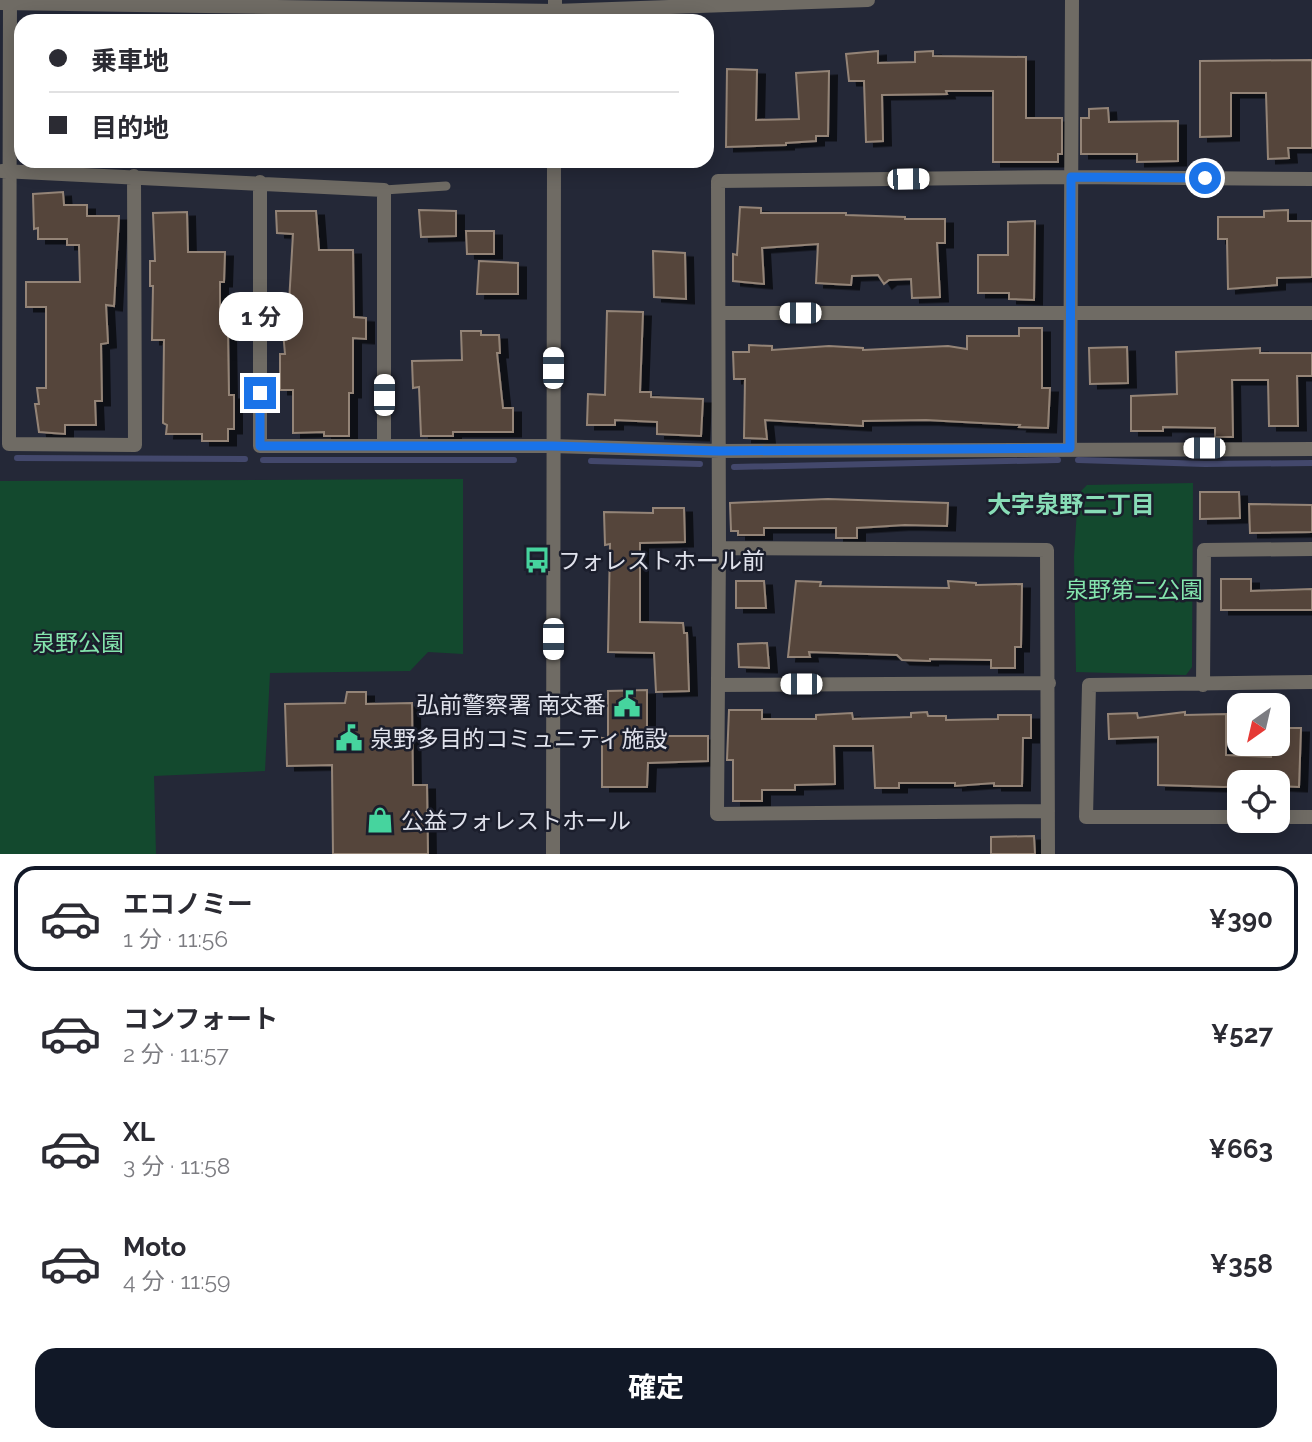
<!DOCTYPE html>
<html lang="ja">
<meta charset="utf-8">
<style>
:root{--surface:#fff;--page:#f7f7f7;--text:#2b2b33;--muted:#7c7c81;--line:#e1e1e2;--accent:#111827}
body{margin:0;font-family:Raleway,"Noto Sans JP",sans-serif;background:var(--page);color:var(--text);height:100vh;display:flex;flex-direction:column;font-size:26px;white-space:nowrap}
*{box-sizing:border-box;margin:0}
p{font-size:23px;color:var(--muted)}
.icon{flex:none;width:38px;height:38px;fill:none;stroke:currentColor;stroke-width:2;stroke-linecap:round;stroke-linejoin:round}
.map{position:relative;height:854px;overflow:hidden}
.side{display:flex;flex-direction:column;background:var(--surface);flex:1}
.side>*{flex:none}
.top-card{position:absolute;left:14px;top:14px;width:700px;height:154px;border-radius:21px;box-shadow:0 4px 18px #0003;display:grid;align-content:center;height:154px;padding:0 35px;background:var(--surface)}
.needle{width:46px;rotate:214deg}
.controls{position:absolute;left:1227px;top:693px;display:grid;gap:14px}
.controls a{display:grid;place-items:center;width:63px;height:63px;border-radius:14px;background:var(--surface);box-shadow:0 4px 18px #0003;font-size:35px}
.end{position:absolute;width:32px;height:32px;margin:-16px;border:9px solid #1a73e8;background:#fff;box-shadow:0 0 0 4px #fff}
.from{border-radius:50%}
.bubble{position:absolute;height:49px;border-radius:21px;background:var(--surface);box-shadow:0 4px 18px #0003;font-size:23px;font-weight:700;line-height:49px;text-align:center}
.car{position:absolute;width:21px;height:42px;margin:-21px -10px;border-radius:9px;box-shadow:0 0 5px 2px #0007;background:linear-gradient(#fff 24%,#345 0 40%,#fff 0 76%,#345 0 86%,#fff 0)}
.top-card b{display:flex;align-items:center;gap:24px;height:66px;font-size:26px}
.top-card b+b{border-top:2px solid var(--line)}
.top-card i{width:18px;height:18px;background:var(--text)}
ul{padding:12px 0 0;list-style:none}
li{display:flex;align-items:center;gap:21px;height:105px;margin:0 14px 10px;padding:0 21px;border:4px solid transparent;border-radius:21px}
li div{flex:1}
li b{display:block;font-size:26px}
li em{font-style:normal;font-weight:700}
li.selected{border-color:var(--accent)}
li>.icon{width:63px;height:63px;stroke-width:1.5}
.primary-button{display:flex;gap:14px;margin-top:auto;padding:14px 35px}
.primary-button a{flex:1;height:80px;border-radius:21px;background:var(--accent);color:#fff;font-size:28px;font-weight:700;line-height:80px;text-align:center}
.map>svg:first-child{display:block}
.green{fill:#13492e}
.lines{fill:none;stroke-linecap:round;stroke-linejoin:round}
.stream{stroke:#43486c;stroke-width:6}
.building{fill:#54453a;stroke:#948477;stroke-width:2;filter:url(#shadow)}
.service{stroke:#6f6b64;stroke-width:9}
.minor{stroke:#6f6b64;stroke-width:14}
.tertiary{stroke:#6f6b64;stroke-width:14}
.route{stroke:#1a73e8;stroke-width:9}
.labels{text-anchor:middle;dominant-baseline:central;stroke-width:5;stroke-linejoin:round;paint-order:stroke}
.poi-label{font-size:23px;fill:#e0e2ec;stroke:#1b1e2c;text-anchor:start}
.park-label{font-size:23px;fill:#84e5ad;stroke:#1b1e2c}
.neighbourhood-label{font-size:24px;font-weight:bold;fill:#88ddb7;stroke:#1b1e2c}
</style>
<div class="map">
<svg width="1312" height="854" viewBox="0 0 1312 854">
<defs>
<filter id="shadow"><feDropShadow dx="8" dy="4.5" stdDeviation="0" flood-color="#0009"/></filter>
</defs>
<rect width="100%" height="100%" fill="#242837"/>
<!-- green -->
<path class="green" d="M 463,479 L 463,654 L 428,652 L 410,671 L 270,673 L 265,771 L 154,776 L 156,854 L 0,854 L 0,481 Z
M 1193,483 L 1192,667 L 1186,675 L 1076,672 L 1074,557 L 1078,494 L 1087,485 Z"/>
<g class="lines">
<!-- stream -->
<path class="stream" d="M 17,458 L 245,459
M 263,460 L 514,460
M 1078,460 L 1205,464 L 1312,463
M 591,461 L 700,464
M 734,467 L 1058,460"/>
</g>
<!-- building -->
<path class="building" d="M 878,51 L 878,63 L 915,62 L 915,52 L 933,51 L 933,56 L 1026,57 L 1026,118 L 1062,118 L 1062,154 L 1058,154 L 1058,162 L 993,162 L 993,91 L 946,91 L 947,94 L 882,95 L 883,141 L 866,142 L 864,81 L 849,81 L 846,54 Z
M 1312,60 L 1312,148 L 1288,148 L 1289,158 L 1268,159 L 1266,93 L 1231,93 L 1231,136 L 1200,137 L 1200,61 Z
M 727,69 L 757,70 L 756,120 L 799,119 L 796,73 L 829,71 L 828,136 L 816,136 L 816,141 L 786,143 L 786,145 L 726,147 Z
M 1108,108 L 1109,122 L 1178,121 L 1178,161 L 1137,162 L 1137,154 L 1081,154 L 1081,118 L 1089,118 L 1089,109 Z
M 63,192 L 64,205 L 87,205 L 87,216 L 119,216 L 114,306 L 106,305 L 108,343 L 101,344 L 102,401 L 95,401 L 96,425 L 65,425 L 65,434 L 39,432 L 35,404 L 39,404 L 37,388 L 46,388 L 46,307 L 26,307 L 26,282 L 80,282 L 79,245 L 67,245 L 67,239 L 38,239 L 38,228 L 34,229 L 33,194 Z
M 740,207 L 761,208 L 761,213 L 846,213 L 846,215 L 905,217 L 905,219 L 945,219 L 945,243 L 937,243 L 940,297 L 912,298 L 911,279 L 889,280 L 884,284 L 878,275 L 852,276 L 851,285 L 816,283 L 818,244 L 762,248 L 764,284 L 733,281 L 733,254 L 737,255 Z
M 419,210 L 456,211 L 456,236 L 421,237 Z
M 1288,210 L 1288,221 L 1312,221 L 1312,277 L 1277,278 L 1277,285 L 1228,289 L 1227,239 L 1218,239 L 1218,217 L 1264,217 L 1264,211 Z
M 276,211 L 316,211 L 319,250 L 353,250 L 354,317 L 366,318 L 366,339 L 353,338 L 353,393 L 349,393 L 349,436 L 324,436 L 324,432 L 293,433 L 293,390 L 280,390 L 280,354 L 285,354 L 282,320 L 288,320 L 293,234 L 277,233 Z
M 187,212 L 188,252 L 225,252 L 224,282 L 220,282 L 220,324 L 224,324 L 224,331 L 228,331 L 229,395 L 234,395 L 234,429 L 228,429 L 228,441 L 202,441 L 202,434 L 166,434 L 167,425 L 163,423 L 164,340 L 152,340 L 153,286 L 150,286 L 150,261 L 155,261 L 153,213 Z
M 1035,221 L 1034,300 L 1009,299 L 1009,293 L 978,293 L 978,255 L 1008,255 L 1008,222 Z
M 466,231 L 494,231 L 494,254 L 467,254 Z
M 653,251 L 685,253 L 686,299 L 654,297 Z
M 479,261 L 518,263 L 518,294 L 477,294 Z
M 607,311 L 643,312 L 640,392 L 651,392 L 651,397 L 703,399 L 701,436 L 657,434 L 657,422 L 615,420 L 615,425 L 587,425 L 588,394 L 605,395 Z
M 1019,328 L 1042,328 L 1042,388 L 1050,388 L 1048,428 L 1019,427 L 1020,425 L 926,420 L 863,421 L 863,426 L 765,420 L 767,439 L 744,438 L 745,379 L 734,379 L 733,352 L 749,352 L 749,345 L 772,346 L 772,350 L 829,346 L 863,348 L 863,350 L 948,346 L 967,349 L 967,336 L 1019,336 Z
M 461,331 L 481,331 L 481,335 L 499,335 L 500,353 L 497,353 L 503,408 L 513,408 L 513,432 L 453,432 L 453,436 L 421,436 L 419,387 L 413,388 L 412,361 L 462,360 Z
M 1127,347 L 1128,383 L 1090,384 L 1089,348 Z
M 1260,348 L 1260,353 L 1312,353 L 1312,376 L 1297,376 L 1298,426 L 1269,426 L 1268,380 L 1232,380 L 1233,437 L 1215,437 L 1215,428 L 1163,427 L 1163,431 L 1131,431 L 1131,396 L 1177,394 L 1176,352 Z
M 1200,492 L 1239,492 L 1240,518 L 1200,519 Z
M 828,499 L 948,503 L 947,526 L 905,525 L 857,528 L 857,538 L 836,538 L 836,528 L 764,528 L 764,535 L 738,535 L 738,531 L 731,531 L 730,503 Z
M 1249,504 L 1312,505 L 1312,532 L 1250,533 Z
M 653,508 L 684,508 L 685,542 L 640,543 L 640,622 L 683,623 L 684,633 L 687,633 L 689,691 L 656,692 L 654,653 L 608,652 L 610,544 L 605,545 L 604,512 L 653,513 Z
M 1221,579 L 1251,579 L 1251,591 L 1312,589 L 1312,610 L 1221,610 Z
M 736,581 L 764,581 L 766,608 L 736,608 Z
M 796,581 L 821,582 L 820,586 L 949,588 L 948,581 L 976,583 L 976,585 L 1022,584 L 1021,647 L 1015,647 L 1015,668 L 991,668 L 991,660 L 930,659 L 930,661 L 902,660 L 897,655 L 809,652 L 810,657 L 788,657 Z
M 767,643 L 769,668 L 739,667 L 738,644 Z
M 647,690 L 647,736 L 708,736 L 708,761 L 648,763 L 647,787 L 602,787 L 602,738 L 608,739 L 608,691 Z
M 347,692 L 366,692 L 366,704 L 412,703 L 413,785 L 427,785 L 428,854 L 333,854 L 332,765 L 287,766 L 285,704 L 345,703 Z
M 729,710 L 762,710 L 762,719 L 816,719 L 816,715 L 852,713 L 853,719 L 911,717 L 911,713 L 927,712 L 928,716 L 946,716 L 946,720 L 998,719 L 998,715 L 1031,715 L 1031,738 L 1023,738 L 1022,786 L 994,786 L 994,783 L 955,786 L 955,783 L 899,783 L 899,788 L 875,788 L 873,746 L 834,746 L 835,784 L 795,785 L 795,790 L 762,790 L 762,801 L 733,801 L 733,760 L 727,760 Z
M 1185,712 L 1185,715 L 1226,714 L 1226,755 L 1271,757 L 1272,744 L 1278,744 L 1278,728 L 1301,728 L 1299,787 L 1278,786 L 1278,782 L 1239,782 L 1239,786 L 1224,787 L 1158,785 L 1158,737 L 1109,739 L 1108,714 L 1137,713 L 1138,718 Z
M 1034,836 L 1035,854 L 991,854 L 991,837 Z"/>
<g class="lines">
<!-- service -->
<path class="service" d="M 384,190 L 446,186"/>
<!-- minor -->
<path class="minor" d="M 10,0 L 9,444 L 135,445 L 134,176
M 2,171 L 384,190 L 384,446
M 260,182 L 260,446 L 552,446 L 719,451 L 1312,449
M 719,313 L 1312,313
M 1070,448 L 1072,0
M 719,548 L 1047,550 L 1048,854
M 718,685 L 1049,683
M 1203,685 L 1204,550 L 1312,549
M 1048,811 L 717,814 L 719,548 L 718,181 L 1071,177 L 1312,179
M 1239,817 L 1086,817 L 1089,685 L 1312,682
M 1278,817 L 1312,817"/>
<!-- tertiary -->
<path class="tertiary" d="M 555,0 L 555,21
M 0,3 L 555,11 L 868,0
M 553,854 L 554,161"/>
</g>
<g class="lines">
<!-- route -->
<path class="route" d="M 260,393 L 260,446 L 552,446 L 719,451 L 1070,448 L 1071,177 L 1205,178"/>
</g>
<!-- icons -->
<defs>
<g id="bus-bare" transform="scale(2.1)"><path d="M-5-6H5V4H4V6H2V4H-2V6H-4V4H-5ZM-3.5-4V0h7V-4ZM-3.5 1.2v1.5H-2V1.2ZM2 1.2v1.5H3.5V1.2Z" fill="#46d49e" stroke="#1b1e2c" stroke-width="2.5" paint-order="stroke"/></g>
<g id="civic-bare" transform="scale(2.1)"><path d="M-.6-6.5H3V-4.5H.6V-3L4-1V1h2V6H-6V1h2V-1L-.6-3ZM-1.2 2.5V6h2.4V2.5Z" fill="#46d49e" stroke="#1b1e2c" stroke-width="2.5" paint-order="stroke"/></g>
<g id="shop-bare" transform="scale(2.1)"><path d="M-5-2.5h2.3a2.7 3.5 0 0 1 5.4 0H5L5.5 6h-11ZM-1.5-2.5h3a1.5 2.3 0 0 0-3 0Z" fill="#46d49e" stroke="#1b1e2c" stroke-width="2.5" paint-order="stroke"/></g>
</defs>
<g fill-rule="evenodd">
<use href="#bus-bare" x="537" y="560"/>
<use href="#civic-bare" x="627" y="704"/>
<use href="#civic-bare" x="349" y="738"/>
<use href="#shop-bare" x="380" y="820"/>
</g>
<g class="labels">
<!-- poi labels -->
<g class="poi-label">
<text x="558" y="560">フォレストホール前</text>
<text x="606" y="704" text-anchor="end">弘前警察署 南交番</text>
<text x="370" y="738">泉野多目的コミュニティ施設</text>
<text x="401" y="820">公益フォレストホール</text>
</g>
<!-- park labels -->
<g class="park-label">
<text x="1134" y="589">泉野第二公園</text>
<text x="78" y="642">泉野公園</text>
</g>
<!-- neighbourhood labels -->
<g class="neighbourhood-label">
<text x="1071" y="504">大字泉野二丁目</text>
</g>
</g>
</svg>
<div class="controls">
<a><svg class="needle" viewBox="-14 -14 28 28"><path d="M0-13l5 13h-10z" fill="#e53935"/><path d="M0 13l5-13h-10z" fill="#7c7c81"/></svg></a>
<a><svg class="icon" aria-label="locate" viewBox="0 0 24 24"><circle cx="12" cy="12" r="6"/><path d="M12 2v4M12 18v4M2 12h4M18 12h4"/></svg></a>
</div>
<i class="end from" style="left:1205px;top:178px"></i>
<i class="end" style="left:260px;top:393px"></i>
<div class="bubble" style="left:219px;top:292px;width:84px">1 分</div>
<i class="car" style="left:908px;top:179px;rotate:89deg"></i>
<i class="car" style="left:800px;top:313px;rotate:270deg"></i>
<i class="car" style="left:553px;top:368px;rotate:0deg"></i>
<i class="car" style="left:384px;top:395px;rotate:0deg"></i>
<i class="car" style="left:1204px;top:448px;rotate:270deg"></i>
<i class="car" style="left:553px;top:639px;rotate:180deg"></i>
<i class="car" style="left:801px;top:684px;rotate:270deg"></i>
<div class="top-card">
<b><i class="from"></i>乗車地</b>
<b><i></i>目的地</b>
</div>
</div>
<section class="side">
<ul>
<li class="selected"><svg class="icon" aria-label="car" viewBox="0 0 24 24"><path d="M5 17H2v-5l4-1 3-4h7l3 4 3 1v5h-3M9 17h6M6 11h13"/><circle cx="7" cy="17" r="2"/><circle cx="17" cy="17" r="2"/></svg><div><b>エコノミー</b><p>1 分 · 11:56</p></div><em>¥390</em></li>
<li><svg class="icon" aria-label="car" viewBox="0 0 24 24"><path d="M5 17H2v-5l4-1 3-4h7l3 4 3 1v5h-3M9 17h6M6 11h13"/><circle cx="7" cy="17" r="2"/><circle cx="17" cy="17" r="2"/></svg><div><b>コンフォート</b><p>2 分 · 11:57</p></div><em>¥527</em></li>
<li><svg class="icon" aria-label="car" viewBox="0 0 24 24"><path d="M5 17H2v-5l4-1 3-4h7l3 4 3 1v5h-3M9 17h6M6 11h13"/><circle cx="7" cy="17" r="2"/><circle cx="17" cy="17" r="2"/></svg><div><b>XL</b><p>3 分 · 11:58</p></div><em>¥663</em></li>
<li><svg class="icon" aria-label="car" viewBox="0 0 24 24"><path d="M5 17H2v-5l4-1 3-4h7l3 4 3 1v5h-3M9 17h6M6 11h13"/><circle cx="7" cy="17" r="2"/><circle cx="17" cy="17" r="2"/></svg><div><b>Moto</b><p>4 分 · 11:59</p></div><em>¥358</em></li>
</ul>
<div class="primary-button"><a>確定</a></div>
</section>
